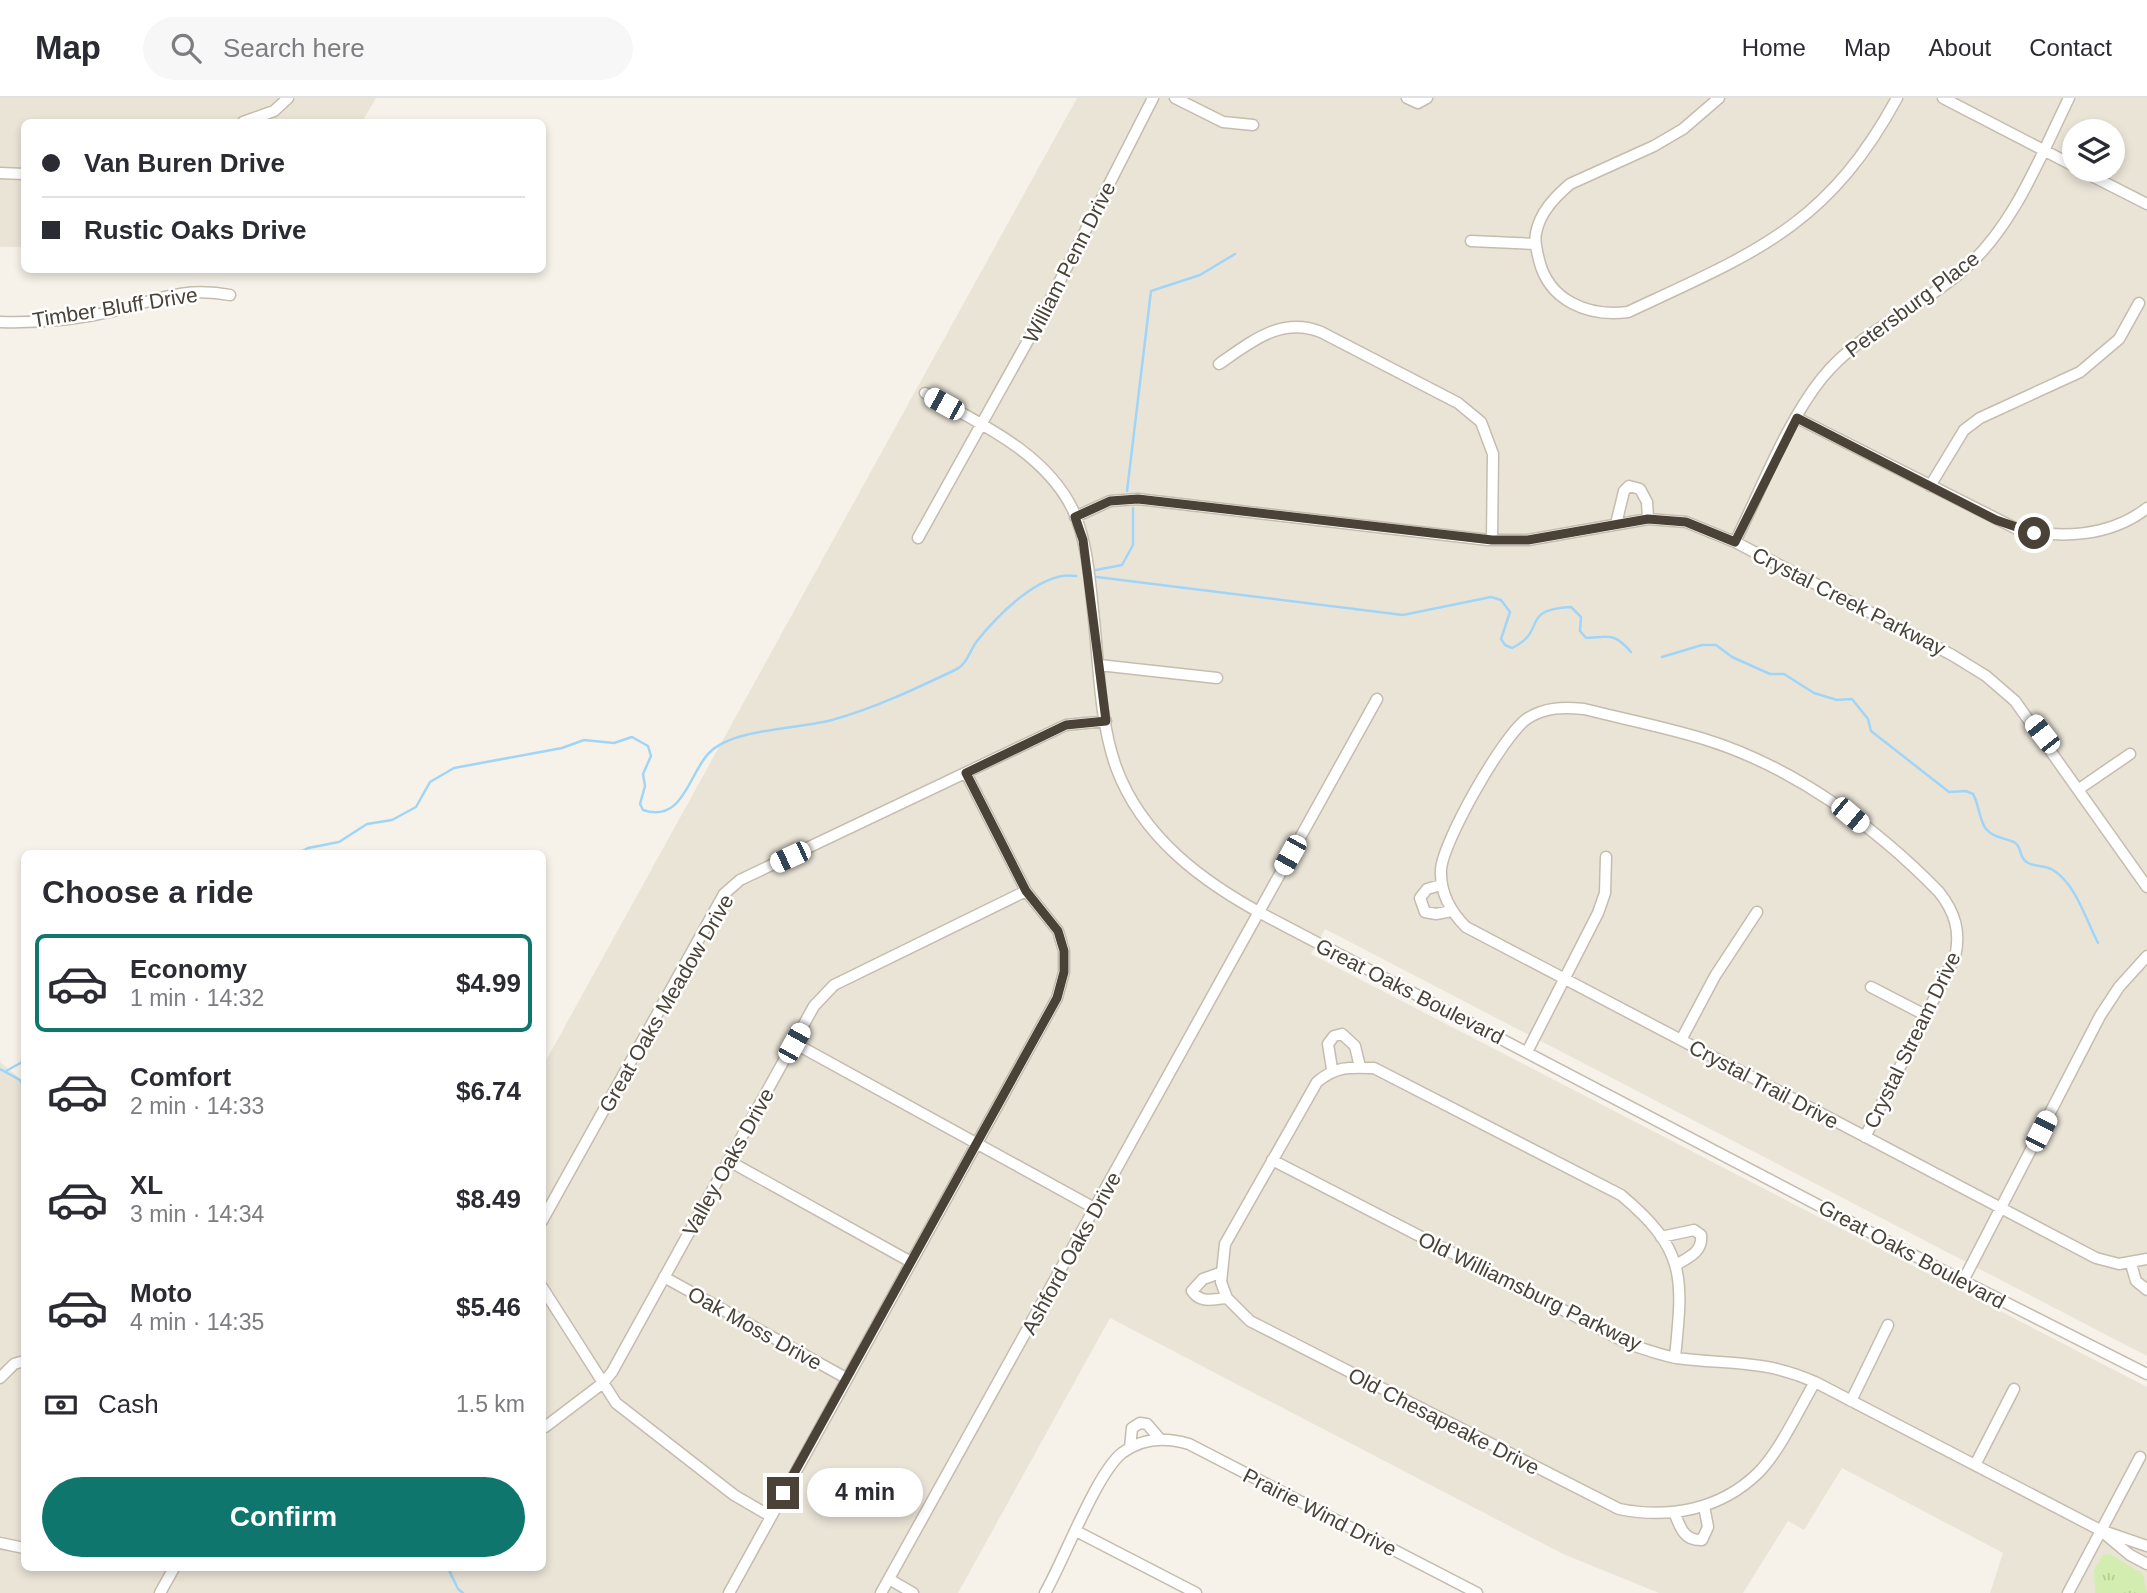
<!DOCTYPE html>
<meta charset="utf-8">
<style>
:root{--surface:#fff;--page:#f7f7f7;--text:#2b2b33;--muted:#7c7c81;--line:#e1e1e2;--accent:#0f766e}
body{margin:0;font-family:Arial,sans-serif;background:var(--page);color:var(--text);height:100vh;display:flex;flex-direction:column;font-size:26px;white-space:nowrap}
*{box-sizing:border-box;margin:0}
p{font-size:23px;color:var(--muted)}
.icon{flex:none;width:38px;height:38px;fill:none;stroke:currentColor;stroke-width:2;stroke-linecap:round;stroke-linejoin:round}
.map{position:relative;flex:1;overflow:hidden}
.sheet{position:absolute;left:21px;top:752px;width:525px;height:721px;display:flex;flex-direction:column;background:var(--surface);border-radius:10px;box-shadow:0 4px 10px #0003}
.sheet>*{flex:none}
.hud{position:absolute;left:21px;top:21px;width:525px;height:154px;border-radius:10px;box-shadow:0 4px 10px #0003;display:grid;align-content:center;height:154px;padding:0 21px;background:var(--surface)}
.buttons{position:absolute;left:2062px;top:21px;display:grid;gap:14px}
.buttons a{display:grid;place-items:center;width:63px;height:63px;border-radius:50%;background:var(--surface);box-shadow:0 4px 10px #0003;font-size:35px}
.end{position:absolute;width:32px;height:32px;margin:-16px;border:9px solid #4a4236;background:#fff;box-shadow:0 0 0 4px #fff}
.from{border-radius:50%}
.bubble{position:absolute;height:49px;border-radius:24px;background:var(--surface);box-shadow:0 4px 10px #0003;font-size:23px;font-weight:600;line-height:49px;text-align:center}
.car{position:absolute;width:21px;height:42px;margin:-21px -10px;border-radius:9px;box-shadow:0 0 5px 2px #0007;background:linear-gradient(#fff 24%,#345 0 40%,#fff 0 76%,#345 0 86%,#fff 0)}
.hud b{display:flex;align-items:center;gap:24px;height:66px;font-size:26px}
.hud b+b{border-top:2px solid var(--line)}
.hud i{width:18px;height:18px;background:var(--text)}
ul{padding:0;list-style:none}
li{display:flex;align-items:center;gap:21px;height:98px;margin:0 14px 10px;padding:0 7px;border:4px solid transparent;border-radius:10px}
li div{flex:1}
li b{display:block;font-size:26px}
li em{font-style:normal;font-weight:600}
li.on{border-color:var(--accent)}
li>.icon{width:63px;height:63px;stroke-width:1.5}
h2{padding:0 21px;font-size:32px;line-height:84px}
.pay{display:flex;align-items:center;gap:18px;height:77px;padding:0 21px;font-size:26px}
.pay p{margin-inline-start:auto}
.cta{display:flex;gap:14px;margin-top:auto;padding:14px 21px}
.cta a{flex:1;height:80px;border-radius:42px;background:var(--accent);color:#fff;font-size:28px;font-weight:600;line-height:80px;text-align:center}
header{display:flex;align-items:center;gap:42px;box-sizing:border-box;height:98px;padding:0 35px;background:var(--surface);border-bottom:2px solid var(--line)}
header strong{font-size:33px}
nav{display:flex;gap:38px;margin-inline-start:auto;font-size:24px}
.search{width:490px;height:63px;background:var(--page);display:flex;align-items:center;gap:18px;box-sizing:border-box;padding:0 24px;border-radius:38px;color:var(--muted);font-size:26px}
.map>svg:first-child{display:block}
.residential{fill:#eae4d7;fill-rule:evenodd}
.park{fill:url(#park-tufts)}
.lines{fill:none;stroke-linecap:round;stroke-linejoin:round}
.stream{stroke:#a1d5f7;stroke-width:2.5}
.minor-casing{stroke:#c5bcae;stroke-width:13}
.minor{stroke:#fff;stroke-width:10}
.route{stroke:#4a4236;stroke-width:9}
.labels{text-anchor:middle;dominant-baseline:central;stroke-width:5;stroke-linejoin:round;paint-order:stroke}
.street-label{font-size:21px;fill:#4a4236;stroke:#fff}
</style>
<header>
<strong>Map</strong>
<div class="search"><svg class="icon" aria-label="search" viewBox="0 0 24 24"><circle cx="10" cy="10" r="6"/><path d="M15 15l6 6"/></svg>Search here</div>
<nav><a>Home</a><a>Map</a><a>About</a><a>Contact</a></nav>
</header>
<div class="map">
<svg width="2147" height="1495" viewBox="0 0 2147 1495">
<defs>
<pattern id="park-tufts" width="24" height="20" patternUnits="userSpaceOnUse" patternTransform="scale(1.75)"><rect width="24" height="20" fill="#d2edaf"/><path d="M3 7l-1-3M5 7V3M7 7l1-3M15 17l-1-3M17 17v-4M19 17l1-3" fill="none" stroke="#b6cc97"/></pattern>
</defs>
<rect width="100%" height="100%" fill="#f6f2e9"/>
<!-- residential -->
<path class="residential" d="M 0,0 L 376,0 L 362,24 L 24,24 L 24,149 L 0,149 Z
M 1077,0 L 2147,0 L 2147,1258 L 1325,831 L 1311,856 L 2147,1289 L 2147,1495 L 1990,1495 L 2003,1455 L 1842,1370 L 1804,1432 L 1788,1423 L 1743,1495 L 1659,1495 L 1563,1456 L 1110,1220 L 958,1495 L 0,1495 L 0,964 L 18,979 L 24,991 L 24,1470 L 542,1470 L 543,968 ZM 2074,33 L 2112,33 L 2112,72 L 2074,72 Z"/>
<!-- park -->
<path class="park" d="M 2110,1456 L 2143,1476 L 2147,1495 L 2095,1495 L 2094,1472 L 2103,1457 Z"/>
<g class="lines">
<!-- stream -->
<path class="stream" d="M 1127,393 L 1151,193 L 1200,177 L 1235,156
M 1096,472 L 1122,467 L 1133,447 L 1133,410
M 1097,479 L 1403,517 L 1491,499 L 1501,502 L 1510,514 L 1501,541 L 1505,547 L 1512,550 C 1549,532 1518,512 1571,509 L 1581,519 L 1580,533 L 1586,540 C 1609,539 1614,534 1631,554
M 1662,559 L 1702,547 L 1716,547 L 1732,559 L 1770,576 L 1784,576 L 1814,595 L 1837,602 L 1852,601 L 1868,621 L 1871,633 L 1949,694 L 1966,693 L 1973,696 C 1979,706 1979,722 1986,731 C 1994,740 2004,740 2014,744 C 2023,749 2018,760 2028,765 C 2036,769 2045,767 2053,772 C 2076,786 2086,822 2098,845
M 297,756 L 308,750 L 339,744 L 367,726 L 392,722 L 416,709 L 430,684 L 454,670 L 562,650 L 584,642 L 614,645 L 632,639 L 648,648 L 651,658 L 643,676 L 645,688 L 640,706 L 643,712 C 683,726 689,675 709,655 C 733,630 800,631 832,622 C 875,610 915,591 955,572 C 967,567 970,552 977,543 C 997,518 1041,472 1076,478
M 0,971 L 20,982 L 24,989
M 6,973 L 24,963
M 448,1470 L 458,1491 L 463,1495"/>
<!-- minor casing -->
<g class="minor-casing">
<path id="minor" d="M 1175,0 L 1223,24 L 1253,27
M 1407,0 L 1418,5 L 1427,0
M 1719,0 L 1683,31 L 1654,48 L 1570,86 C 1555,99 1540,114 1536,135 C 1534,144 1537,153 1539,162 C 1549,203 1588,219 1628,214 C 1754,155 1827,129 1897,0
M 1943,0 L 2074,68
M 243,24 L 274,13 L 288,0
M 2080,72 L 2147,106
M 0,75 L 24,76
M 1471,143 L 1535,146
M 0,224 C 37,225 77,222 114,213 C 156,202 185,188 230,197
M 1219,266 C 1251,244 1281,218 1321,234 L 1458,305 L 1481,324 L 1493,356 L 1492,442
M 925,295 C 979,325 1045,354 1073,412 C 1088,445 1090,486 1094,522 C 1099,570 1100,624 1116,669 C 1142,740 1204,785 1268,819 L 1963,1183 L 2147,1276
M 1797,320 L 2017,431 C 2060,441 2110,439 2147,410
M 1930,388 L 1964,332 L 1980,320 L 2080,274 L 2119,241 L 2139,205
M 1075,419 L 1110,403 L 1138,401 L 1488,442 L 1528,442 L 1648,421 L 1686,424 L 1735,444 L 1952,557 L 1986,578 L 2015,603 L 2147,789
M 1616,426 L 1624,393 L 1629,388 L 1640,391 L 1647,404 L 1648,421
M 918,440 L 1045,212 L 1153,0
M 1735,444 C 1761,392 1786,325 1822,280 C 1859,234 1917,212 1961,174 C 2013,131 2040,59 2069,0
M 1099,567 L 1217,580
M 2079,691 L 2130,656
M 1441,787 L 1427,791 L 1420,800 L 1425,814 L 1436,816 L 1452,813
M 1871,889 L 1927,918
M 1681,942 L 1715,878 L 1757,814
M 794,945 L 1096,1111
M 1527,954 L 1598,815 L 1605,795 L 1606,759
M 1332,971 L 1328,946 L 1334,938 L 1342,936 L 1355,948 L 1360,969
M 1865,1039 L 1955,859 C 1961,834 1955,814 1939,794 C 1875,728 1792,668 1704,641 C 1665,629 1624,621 1584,611 C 1563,609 1546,609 1528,620 C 1504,635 1442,745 1441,772 C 1440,795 1451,814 1466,829 L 2096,1160 L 2119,1166 L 2147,1161
M 1272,1062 L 1629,1246 C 1644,1251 1661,1257 1676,1260 C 1730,1267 1763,1261 1815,1284 L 2100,1432 L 2130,1457 L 2147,1466
M 729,1063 L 911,1164
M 542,1123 L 724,796 L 740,782 L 1066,627 L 1106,623
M 1661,1139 L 1694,1132 L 1701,1137 C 1703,1154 1689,1159 1676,1167
M 2131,1166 L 2136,1183 L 2147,1192
M 1220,1175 L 1203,1181 L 1192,1193 C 1201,1206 1213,1201 1227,1200
M 664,1179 L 846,1280
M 1963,1183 L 2100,918 L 2119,889 L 2147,858
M 542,1189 L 616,1305 L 734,1397 L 770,1418
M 1675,1259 C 1683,1180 1687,1152 1621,1097 L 1374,970 C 1349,969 1336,968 1317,984 L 1225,1146 L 1221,1184 L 1227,1200 L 1250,1223 L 1619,1411 C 1669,1421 1720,1412 1758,1375 C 1780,1353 1799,1311 1815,1284
M 0,1280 L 14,1266 L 24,1263
M 1851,1303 L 1888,1227
M 545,1329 L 603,1285 L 612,1274 L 814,908 L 834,887 L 1026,793
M 1130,1350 L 1132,1330 L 1140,1325 L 1147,1326 L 1160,1341
M 1975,1367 L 2014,1291
M 1674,1414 C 1680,1428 1683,1443 1702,1442 L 1708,1429 L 1704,1408
M 1076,1433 L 1196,1495
M 2106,1434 L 2147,1448
M 0,1445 L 24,1450
M 889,1481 L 913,1495
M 160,1495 L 174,1470
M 729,1495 L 1057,900 L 1064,874 L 1064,853 L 1058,833 L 1026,793 L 966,675
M 881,1495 L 1377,601
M 1045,1495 C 1064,1462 1096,1376 1122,1355 C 1142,1340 1166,1339 1189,1346 L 1477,1495
M 2068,1495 L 2140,1359"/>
</g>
<!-- minor -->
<use href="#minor" class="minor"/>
</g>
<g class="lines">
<!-- route -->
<path class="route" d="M 783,1395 L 1057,900 L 1064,874 L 1064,853 L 1058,833 L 1026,793 L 966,675 L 1066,627 L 1106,623 L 1083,442 L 1075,419 L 1110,403 L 1138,401 L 1492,442 L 1528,442 L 1648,421 L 1686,424 L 1735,444 L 1797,320 L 1996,422 L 2034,435"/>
</g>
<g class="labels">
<!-- street labels -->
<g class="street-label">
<text transform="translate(1069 164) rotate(-63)">William Penn Drive</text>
<text transform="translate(1912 206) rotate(-37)">Petersburg Place</text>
<text transform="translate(115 209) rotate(-9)">Timber Bluff Drive</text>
<text transform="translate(1849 503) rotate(27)">Crystal Creek Parkway</text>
<text transform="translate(1410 893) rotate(27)">Great Oaks Boulevard</text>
<text transform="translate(666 905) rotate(-60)">Great Oaks Meadow Drive</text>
<text transform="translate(1912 942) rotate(-64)">Crystal Stream Drive</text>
<text transform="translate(1764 986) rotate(28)">Crystal Trail Drive</text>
<text transform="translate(728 1064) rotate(-61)">Valley Oaks Drive</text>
<text transform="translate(1071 1155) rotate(-61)">Ashford Oaks Drive</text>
<text transform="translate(1912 1156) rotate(28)">Great Oaks Boulevard</text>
<text transform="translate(1530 1193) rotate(26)">Old Williamsburg Parkway</text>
<text transform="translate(755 1230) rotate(29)">Oak Moss Drive</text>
<text transform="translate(1444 1323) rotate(27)">Old Chesapeake Drive</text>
<text transform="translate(1320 1414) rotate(27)">Prairie Wind Drive</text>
</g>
</g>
</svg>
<div class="buttons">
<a><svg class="icon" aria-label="layers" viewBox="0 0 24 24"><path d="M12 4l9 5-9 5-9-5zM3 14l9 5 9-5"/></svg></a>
</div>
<i class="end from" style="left:2034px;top:435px"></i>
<i class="end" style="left:783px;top:1395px"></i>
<div class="bubble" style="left:807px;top:1370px;width:116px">4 min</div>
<i class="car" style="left:944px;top:306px;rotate:299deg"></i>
<i class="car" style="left:2042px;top:636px;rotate:322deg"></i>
<i class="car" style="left:1850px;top:717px;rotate:130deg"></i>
<i class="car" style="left:1290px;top:757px;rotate:209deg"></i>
<i class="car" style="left:790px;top:759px;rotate:245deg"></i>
<i class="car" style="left:794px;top:945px;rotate:29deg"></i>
<i class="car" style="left:2041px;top:1033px;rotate:27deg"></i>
<div class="hud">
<b><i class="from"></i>Van Buren Drive</b>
<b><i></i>Rustic Oaks Drive</b>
</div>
<section class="sheet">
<h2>Choose a ride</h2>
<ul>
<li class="on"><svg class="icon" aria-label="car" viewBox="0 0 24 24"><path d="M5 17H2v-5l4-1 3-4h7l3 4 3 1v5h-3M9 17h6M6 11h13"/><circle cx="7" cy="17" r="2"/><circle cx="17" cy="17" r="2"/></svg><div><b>Economy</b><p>1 min · 14:32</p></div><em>$4.99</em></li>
<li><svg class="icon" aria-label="car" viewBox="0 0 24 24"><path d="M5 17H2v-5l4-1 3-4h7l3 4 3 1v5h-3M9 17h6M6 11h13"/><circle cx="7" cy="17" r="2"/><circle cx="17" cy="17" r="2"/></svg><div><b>Comfort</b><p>2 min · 14:33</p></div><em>$6.74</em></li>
<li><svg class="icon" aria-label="car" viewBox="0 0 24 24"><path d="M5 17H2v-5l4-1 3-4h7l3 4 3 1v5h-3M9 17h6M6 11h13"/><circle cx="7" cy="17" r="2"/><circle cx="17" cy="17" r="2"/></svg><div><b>XL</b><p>3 min · 14:34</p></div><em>$8.49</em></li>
<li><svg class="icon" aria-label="car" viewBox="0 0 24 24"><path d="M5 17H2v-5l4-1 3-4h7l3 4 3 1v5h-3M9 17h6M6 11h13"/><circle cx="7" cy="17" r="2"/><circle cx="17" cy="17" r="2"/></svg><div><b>Moto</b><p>4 min · 14:35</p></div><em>$5.46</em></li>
</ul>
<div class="pay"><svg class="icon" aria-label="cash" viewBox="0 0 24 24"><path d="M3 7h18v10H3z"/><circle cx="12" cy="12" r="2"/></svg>Cash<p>1.5 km</p></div>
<div class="cta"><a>Confirm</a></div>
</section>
</div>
